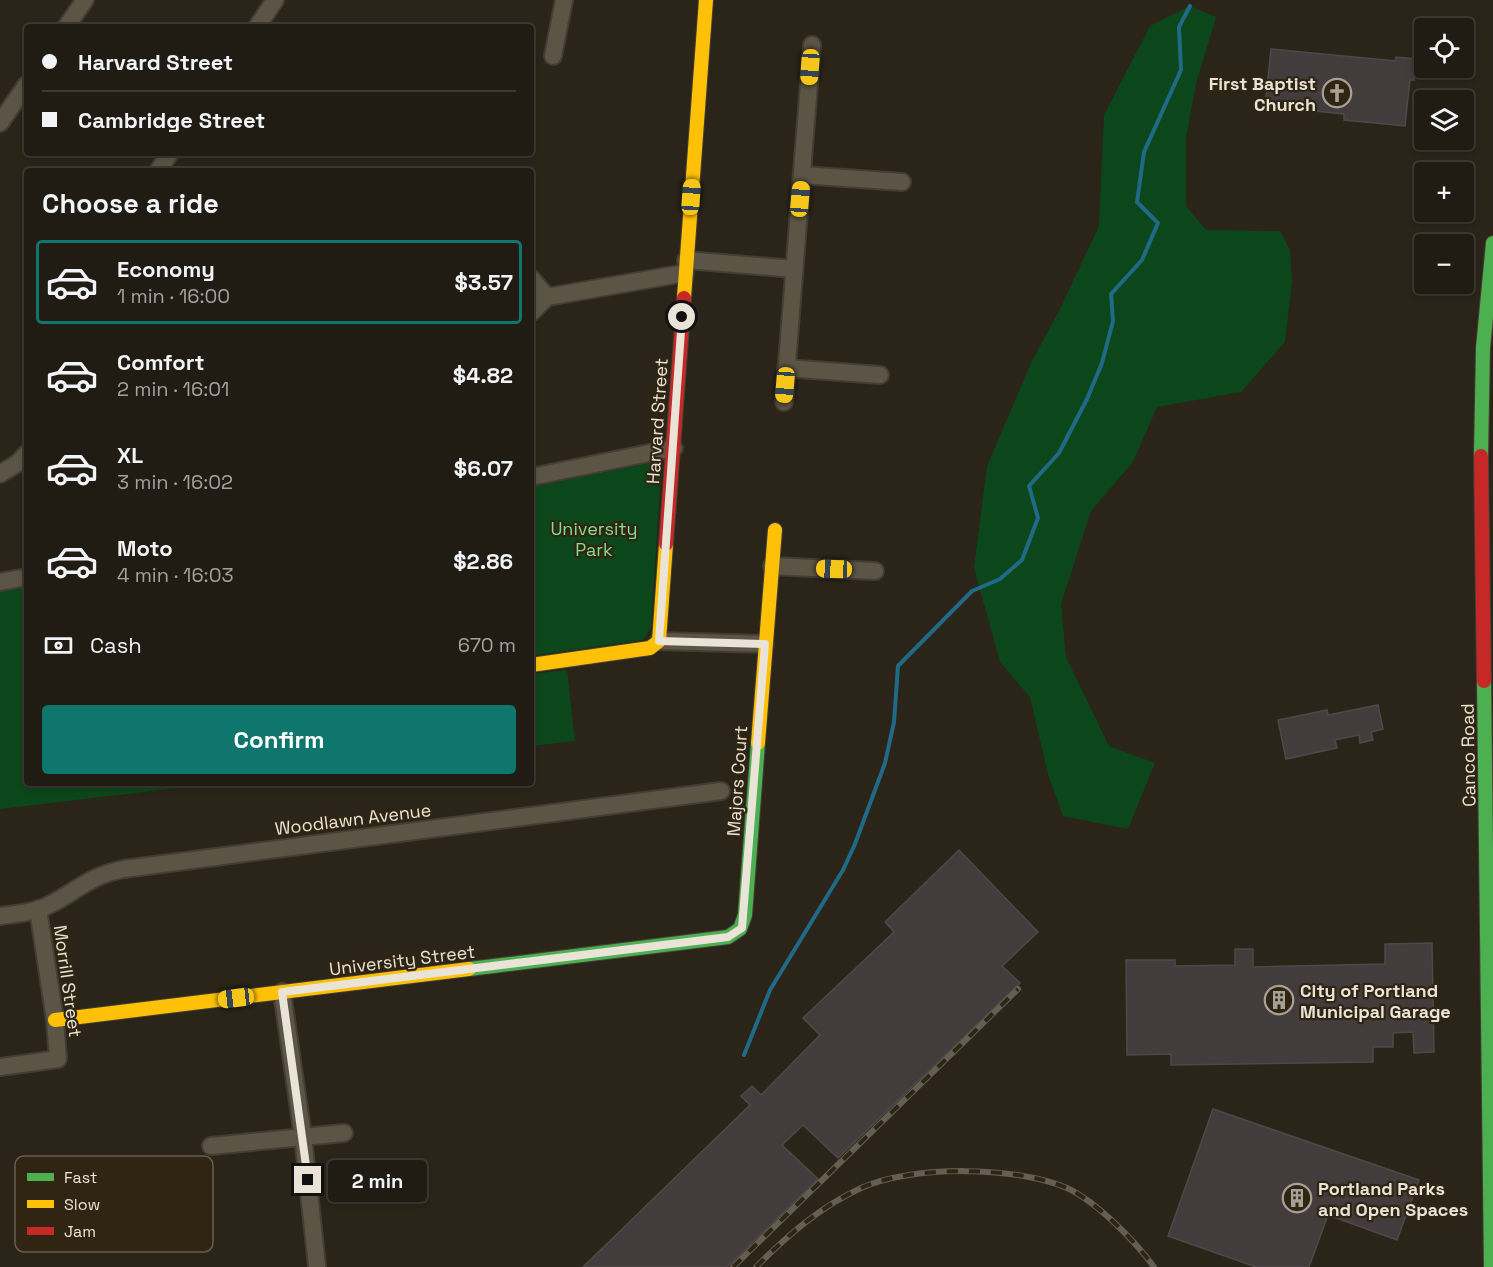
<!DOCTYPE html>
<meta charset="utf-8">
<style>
:root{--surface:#201b13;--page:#28241c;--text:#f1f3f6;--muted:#a2a1a0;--line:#3d3933;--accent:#0f766e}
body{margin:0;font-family:"Space Grotesk",sans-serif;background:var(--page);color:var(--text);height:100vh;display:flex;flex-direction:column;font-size:22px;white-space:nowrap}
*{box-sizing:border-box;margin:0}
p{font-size:20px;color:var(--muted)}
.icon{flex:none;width:33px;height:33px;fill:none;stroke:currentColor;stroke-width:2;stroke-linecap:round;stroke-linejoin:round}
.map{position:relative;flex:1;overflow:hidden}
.side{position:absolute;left:24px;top:168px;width:510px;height:618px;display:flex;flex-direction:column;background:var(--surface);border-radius:6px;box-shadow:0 3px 9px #0003,0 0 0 2px var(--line)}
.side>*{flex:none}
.top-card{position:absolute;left:24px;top:24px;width:510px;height:132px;border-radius:6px;box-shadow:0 3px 9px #0003,0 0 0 2px var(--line);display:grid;align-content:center;height:132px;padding:0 18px;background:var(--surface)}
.tools{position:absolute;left:1414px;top:18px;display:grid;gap:12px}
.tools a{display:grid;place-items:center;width:60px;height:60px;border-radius:6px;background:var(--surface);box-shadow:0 3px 9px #0003,0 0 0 2px var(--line);font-size:30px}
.end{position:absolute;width:27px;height:27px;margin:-14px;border:8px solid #eae3d8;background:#111;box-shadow:0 0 0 3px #111}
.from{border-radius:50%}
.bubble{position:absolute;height:42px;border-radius:6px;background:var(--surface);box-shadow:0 3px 9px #0003,0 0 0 2px var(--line);font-size:20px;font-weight:700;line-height:42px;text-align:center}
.car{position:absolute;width:18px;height:36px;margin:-18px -9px;border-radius:8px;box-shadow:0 0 4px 2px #0007;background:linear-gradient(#f5c518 24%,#345 0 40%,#f5c518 0 76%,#345 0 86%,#f5c518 0)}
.top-card b{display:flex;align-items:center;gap:21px;height:57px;font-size:22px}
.top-card b+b{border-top:2px solid var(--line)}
.top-card i{width:15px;height:15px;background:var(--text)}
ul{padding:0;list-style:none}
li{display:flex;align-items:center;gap:18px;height:84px;margin:0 12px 9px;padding:0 6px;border:3px solid transparent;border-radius:6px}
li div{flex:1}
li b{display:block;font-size:22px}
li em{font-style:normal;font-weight:700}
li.active{border-color:var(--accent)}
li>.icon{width:54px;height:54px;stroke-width:1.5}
h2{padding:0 18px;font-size:27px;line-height:72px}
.pay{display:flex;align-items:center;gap:15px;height:66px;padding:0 18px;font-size:22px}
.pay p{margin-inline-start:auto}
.primary-button{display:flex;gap:12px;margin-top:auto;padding:12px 18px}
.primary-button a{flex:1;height:69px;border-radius:6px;background:var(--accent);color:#fff;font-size:24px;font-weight:700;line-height:69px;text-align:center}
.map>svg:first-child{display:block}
.green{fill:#0c471b}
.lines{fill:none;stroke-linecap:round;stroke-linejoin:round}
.stream{stroke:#206987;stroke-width:4}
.building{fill:#423d3c;stroke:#4e4948;stroke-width:1.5}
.street-casing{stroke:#433e35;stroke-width:20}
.fast-casing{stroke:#433e35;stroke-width:16}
.slow-casing{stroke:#433e35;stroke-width:16}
.jam-casing{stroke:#433e35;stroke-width:16}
.street{stroke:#5c5545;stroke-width:16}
.fast{stroke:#4caf50;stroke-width:14}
.slow{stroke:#ffc107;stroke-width:14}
.jam{stroke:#c62828;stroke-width:14}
.rail-casing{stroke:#645f52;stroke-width:6}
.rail{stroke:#302513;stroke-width:4;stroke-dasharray:11;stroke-linecap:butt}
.route{stroke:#eae3d8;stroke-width:8}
.labels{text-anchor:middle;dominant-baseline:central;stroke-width:4.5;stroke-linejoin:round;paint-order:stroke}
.poi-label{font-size:18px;font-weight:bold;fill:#eae3d8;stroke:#302513;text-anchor:start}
.street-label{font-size:18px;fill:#eae3d8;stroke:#302513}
.park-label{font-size:18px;fill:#80de8d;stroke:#302513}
.key{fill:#302513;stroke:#685e4e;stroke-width:1.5}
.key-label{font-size:16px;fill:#eae3d8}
</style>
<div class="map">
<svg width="1493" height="1267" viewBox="0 0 1493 1267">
<rect width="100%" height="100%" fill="#2a2419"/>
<!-- green -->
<path class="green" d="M 1190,6 L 1216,17 L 1196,84 L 1186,138 L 1186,206 L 1206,230 L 1280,231 L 1290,250 L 1292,282 L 1285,342 L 1241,392 L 1157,407 L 1133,462 L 1091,511 L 1061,604 L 1066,657 L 1109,746 L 1155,763 L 1128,829 L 1063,816 L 1048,774 L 1030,697 L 1000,662 L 974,568 L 987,466 L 1032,361 L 1059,311 L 1099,226 L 1104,115 L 1150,26 Z
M 657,462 L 661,469 L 651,628 L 643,640 L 531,656 L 531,487 Z
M 27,586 L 27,783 L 219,783 L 0,809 L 0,591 Z
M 567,670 L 575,741 L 531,746 L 531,674 Z"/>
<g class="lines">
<!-- stream -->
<path class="stream" d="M 744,1055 L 770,990 L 843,870 L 855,844 L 885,763 L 894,722 L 898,666 L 972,591 L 1000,579 L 1022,560 L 1038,518 L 1029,486 L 1059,453 L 1087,399 L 1102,363 L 1113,321 L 1111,294 L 1142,260 L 1158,223 L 1137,202 L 1144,152 L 1181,70 L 1179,27 L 1190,6"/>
</g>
<!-- building -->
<path class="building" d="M 1271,49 L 1396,61 L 1396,57 L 1416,59 L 1414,80 L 1410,80 L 1405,126 L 1344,120 L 1344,114 L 1265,106 Z
M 1378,705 L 1383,729 L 1371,732 L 1373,740 L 1360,743 L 1359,735 L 1335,740 L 1337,748 L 1286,759 L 1278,720 L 1327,710 L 1328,715 Z
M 959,850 L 1038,932 L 1002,966 L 1020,983 L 838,1158 L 803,1125 L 782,1145 L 818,1179 L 727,1267 L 583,1267 L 750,1105 L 741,1096 L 752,1086 L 761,1095 L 820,1035 L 803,1018 L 894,932 L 885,922 Z
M 1432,943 L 1434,1052 L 1414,1053 L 1413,1032 L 1393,1033 L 1393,1047 L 1373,1047 L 1373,1062 L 1171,1065 L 1171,1054 L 1127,1055 L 1126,960 L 1175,960 L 1175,966 L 1235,965 L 1235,949 L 1253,949 L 1253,967 L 1385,964 L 1385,944 Z
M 1213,1109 L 1419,1180 L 1397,1240 L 1328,1215 L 1309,1267 L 1256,1267 L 1168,1236 Z"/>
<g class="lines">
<!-- street casing -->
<g class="street-casing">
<path id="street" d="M 66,27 L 85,0
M 257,27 L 275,0
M 553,56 L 564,0
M 0,123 L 27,84
M 158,171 L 170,153
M 802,175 L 902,182
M 686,260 L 794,269
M 531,278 L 547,297
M 531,313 L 547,297 L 685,273
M 786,368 L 880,375
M 784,402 L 812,45
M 0,474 L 18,463 L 27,453
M 531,477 L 674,448
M 772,566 L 875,571
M 0,582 L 27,577
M 659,641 L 765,644
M 0,916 C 17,914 36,912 51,904 C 80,889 89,876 124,869 L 721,791
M 282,992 L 303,1137 L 317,1266
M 0,1067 L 58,1059 L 55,1020 L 38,909
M 211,1146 L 344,1133"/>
</g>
<!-- fast casing -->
<g class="fast-casing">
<path id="fast" d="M 1481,456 L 1483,348 L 1493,243
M 1484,681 L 1491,1267
M 469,969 L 728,937 L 740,929 L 745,915 L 758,743"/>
</g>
<!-- slow casing -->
<g class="slow-casing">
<path id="slow" d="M 684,298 L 706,0
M 531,665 L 650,648 L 659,641 L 666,544
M 758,743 L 775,530
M 55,1020 L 469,969"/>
</g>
<!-- jam casing -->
<g class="jam-casing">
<path id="jam" d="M 1481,456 L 1484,681
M 666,544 L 684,298"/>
</g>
<!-- street -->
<use href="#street" class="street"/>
<!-- fast -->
<use href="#fast" class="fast"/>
<!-- slow -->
<use href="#slow" class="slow"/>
<!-- jam -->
<use href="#jam" class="jam"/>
<!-- rail casing -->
<g class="rail-casing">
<path id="rail" d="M 733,1267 L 1018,989
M 756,1267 C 788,1235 820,1207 861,1188 C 912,1165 1016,1166 1067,1188 C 1097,1202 1135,1241 1154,1267"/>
</g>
<!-- rail -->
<use href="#rail" class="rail"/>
</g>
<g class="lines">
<!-- route -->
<path class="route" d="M 308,1180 L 282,992 L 728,937 L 742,928 L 765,644 L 659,641 L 682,317"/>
</g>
<!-- icons -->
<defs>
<g id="church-ring" transform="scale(1.5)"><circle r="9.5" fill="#302513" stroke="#a7a095" stroke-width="1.5"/><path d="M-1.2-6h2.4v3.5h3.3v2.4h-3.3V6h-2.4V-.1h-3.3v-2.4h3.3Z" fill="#a7a095"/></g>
<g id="building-ring" transform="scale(1.5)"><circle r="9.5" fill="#302513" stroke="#a7a095" stroke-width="1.5"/><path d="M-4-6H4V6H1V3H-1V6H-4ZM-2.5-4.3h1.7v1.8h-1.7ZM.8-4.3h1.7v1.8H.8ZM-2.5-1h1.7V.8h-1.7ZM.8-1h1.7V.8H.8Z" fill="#a7a095"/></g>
</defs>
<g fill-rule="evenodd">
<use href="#church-ring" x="1337" y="93"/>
<use href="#building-ring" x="1279" y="1000"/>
<use href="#building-ring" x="1297" y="1198"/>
</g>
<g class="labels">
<!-- poi labels -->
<g class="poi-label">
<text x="1316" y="83" text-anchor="end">First Baptist<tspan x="1316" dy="21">Church</tspan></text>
<text x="1300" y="990">City of Portland<tspan x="1300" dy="21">Municipal Garage</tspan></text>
<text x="1318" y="1188">Portland Parks<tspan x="1318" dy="21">and Open Spaces</tspan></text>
</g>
<!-- street labels -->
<g class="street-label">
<text transform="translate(657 421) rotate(-86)">Harvard Street</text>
<text transform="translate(1468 755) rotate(-91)">Canco Road</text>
<text transform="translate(737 781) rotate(-86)">Majors Court</text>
<text transform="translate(353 819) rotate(-7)">Woodlawn Avenue</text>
<text transform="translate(402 960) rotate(-7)">University Street</text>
<text transform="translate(68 981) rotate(82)">Morrill Street</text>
</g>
<!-- park labels -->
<g class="park-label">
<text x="594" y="528">University<tspan x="594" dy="21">Park</tspan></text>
</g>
</g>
<!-- legend -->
<rect x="15" y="1156" width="198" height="96" rx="9" class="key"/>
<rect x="27" y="1173" width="27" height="8" fill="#4caf50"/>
<rect x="27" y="1200" width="27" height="8" fill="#ffc107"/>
<rect x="27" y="1227" width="27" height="8" fill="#c62828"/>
<g class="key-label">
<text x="64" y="1183">Fast</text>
<text x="64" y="1210">Slow</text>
<text x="64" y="1237">Jam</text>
</g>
</svg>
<div class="tools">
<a><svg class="icon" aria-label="locate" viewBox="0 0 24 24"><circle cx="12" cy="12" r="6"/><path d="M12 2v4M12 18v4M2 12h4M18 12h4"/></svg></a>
<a><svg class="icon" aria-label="layers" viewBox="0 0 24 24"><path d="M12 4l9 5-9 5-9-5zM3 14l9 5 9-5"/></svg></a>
<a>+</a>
<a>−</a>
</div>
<i class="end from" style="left:682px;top:317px"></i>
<i class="end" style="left:308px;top:1180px"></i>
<div class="bubble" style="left:328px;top:1160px;width:99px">2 min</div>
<i class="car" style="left:810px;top:67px;rotate:184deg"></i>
<i class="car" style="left:691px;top:197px;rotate:4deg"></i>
<i class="car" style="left:800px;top:199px;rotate:5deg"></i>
<i class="car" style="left:785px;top:385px;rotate:185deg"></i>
<i class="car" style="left:834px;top:569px;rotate:272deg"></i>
<i class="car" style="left:236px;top:998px;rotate:263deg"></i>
<div class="top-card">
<b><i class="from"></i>Harvard Street</b>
<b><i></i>Cambridge Street</b>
</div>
<section class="side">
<h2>Choose a ride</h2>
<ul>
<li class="active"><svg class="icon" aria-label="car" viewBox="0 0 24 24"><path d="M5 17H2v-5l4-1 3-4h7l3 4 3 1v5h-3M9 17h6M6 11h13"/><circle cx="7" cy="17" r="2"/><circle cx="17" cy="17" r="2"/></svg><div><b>Economy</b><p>1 min · 16:00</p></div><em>$3.57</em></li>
<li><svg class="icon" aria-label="car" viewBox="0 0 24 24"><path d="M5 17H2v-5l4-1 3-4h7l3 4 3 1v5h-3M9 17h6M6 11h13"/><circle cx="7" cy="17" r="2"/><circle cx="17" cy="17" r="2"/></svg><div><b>Comfort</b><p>2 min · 16:01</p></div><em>$4.82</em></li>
<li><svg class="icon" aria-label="car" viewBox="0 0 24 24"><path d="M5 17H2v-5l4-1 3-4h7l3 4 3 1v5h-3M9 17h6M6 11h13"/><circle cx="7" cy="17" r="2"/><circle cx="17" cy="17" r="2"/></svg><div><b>XL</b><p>3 min · 16:02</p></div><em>$6.07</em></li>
<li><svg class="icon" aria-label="car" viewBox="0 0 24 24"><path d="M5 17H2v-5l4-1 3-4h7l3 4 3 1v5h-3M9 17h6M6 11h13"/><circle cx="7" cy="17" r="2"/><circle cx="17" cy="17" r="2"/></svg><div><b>Moto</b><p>4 min · 16:03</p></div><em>$2.86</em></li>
</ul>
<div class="pay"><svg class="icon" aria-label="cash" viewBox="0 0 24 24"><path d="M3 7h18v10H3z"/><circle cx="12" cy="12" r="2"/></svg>Cash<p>670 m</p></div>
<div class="primary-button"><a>Confirm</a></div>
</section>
</div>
